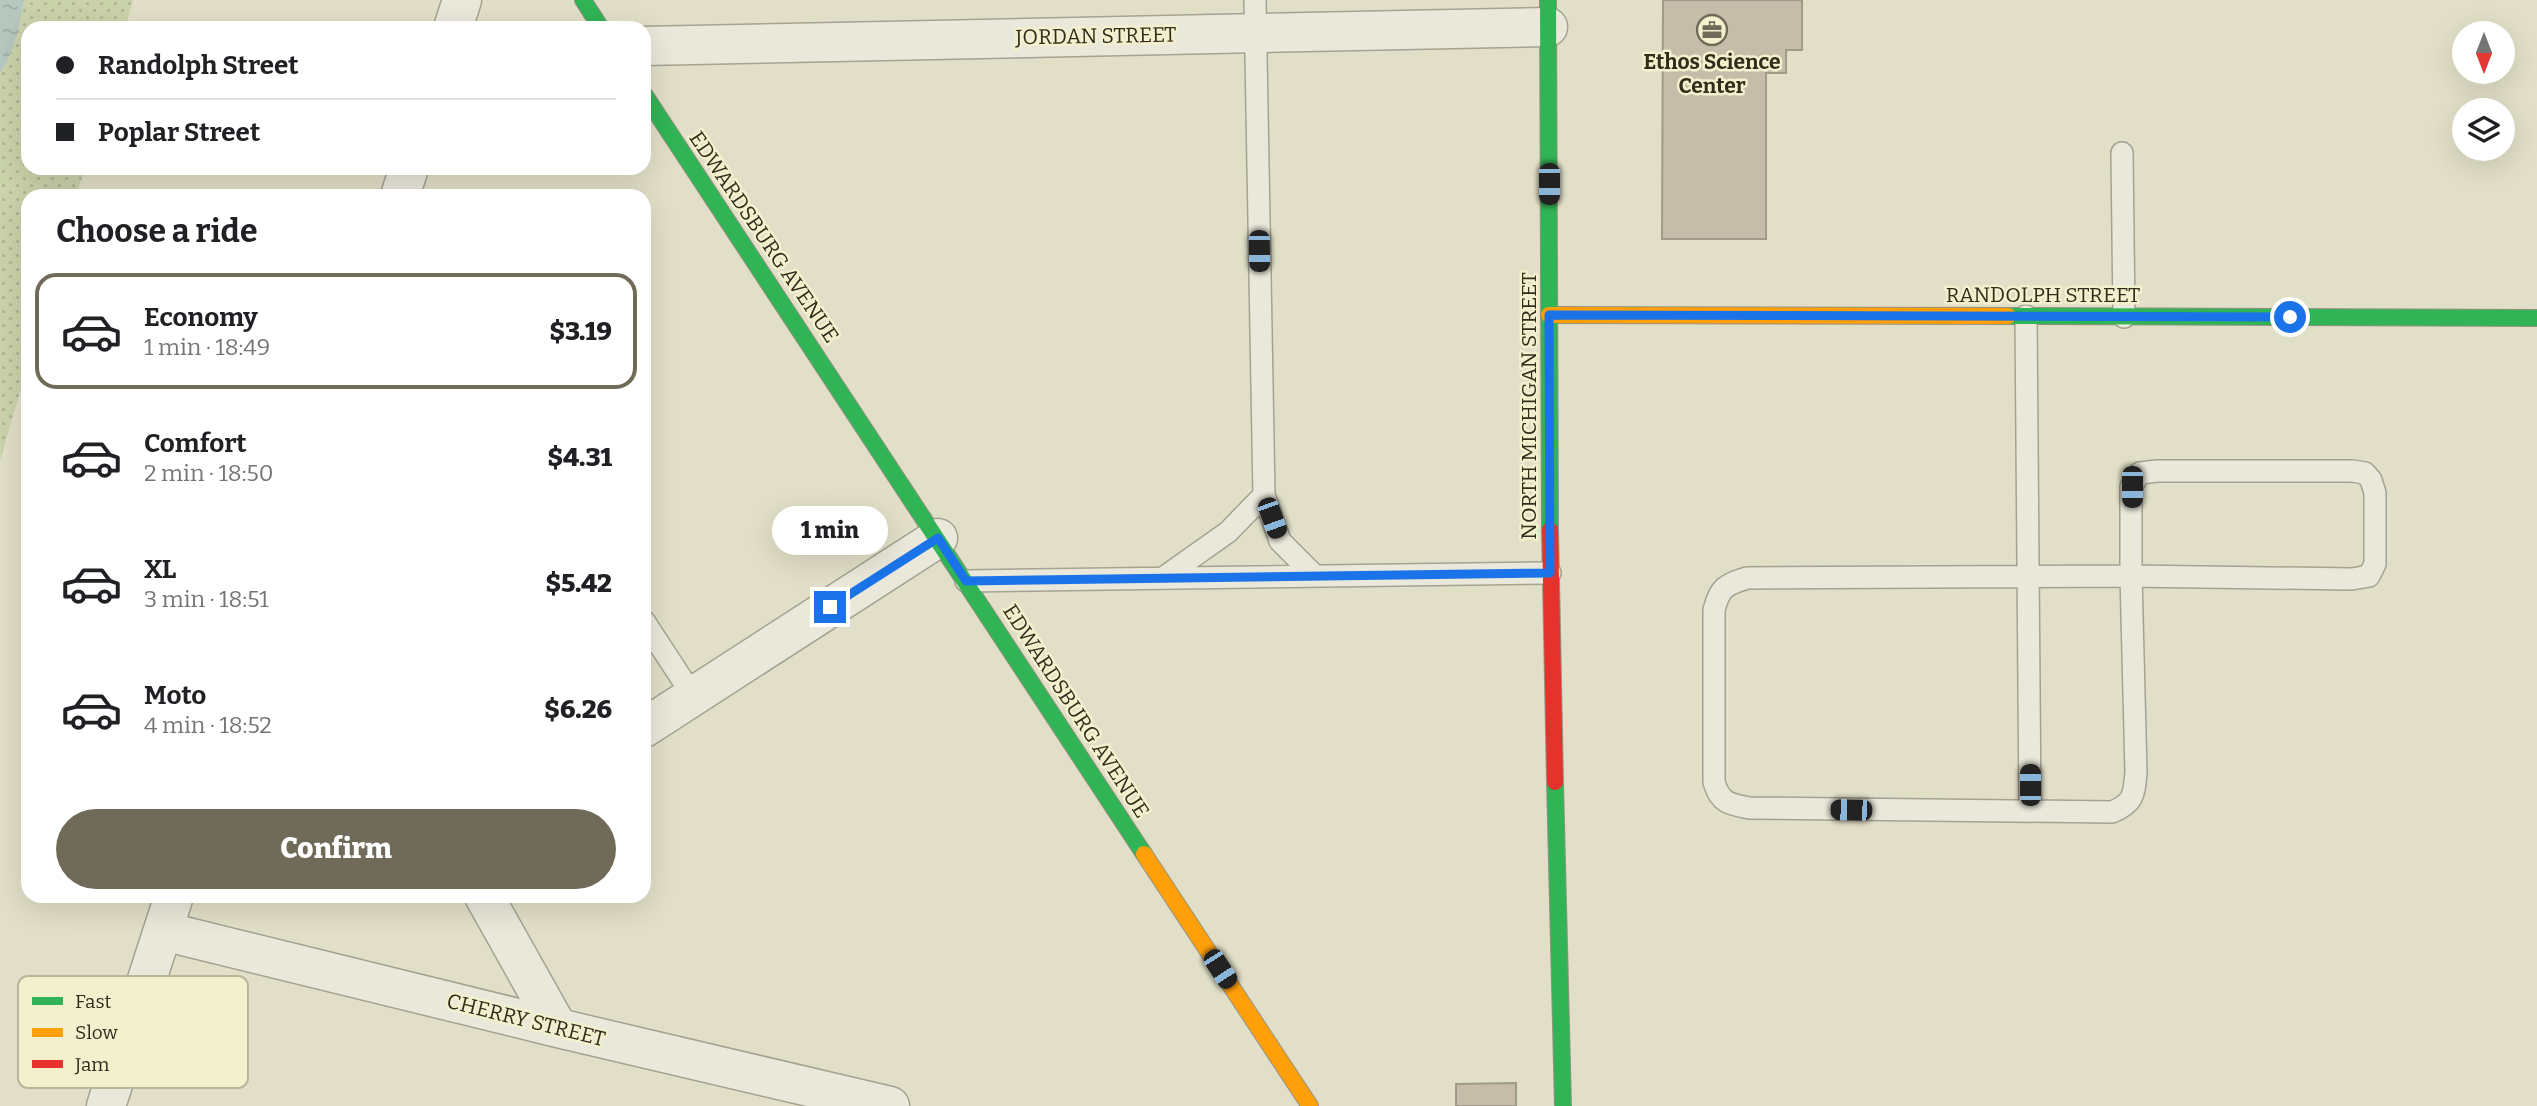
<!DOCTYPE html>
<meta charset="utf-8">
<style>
:root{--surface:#fff;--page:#f6f6f6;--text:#202124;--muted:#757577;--line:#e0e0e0;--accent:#706a58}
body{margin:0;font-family:Bitter,serif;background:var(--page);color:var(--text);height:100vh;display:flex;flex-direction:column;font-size:26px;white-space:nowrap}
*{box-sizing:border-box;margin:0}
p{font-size:23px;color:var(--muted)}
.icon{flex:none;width:38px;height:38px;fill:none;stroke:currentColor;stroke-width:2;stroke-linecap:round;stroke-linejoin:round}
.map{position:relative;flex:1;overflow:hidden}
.sheet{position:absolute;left:21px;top:189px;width:630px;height:714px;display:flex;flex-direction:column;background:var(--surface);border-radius:21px;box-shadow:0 7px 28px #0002}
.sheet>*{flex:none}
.guide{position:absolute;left:21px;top:21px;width:630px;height:154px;border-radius:21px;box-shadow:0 7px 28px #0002;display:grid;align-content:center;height:154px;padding:0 35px;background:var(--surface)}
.needle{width:46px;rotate:180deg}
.controls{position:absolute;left:2452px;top:21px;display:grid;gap:14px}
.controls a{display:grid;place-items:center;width:63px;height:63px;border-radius:50%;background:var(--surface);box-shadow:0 7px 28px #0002;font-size:35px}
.end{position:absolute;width:32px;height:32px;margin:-16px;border:9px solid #1a73e8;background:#fff;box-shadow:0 0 0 4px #fff}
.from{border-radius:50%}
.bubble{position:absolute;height:49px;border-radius:24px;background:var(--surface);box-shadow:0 7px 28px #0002;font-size:23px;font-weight:800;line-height:49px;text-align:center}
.car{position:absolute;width:21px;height:42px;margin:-21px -10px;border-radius:9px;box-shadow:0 0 5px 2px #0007;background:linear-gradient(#222 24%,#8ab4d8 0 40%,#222 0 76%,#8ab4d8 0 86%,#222 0)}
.guide b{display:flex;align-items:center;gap:24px;height:66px;font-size:26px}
.guide b+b{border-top:2px solid var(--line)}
.guide i{width:18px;height:18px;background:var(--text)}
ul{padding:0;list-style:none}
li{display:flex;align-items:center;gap:21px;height:116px;margin:0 14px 10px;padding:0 21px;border:4px solid transparent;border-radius:21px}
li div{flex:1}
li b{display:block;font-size:26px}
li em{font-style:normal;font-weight:800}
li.current{border-color:var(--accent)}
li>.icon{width:63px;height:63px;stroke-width:1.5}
h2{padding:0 35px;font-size:32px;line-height:84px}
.cta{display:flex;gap:14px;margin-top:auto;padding:14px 35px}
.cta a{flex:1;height:80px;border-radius:42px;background:var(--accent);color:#fff;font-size:28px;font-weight:800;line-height:80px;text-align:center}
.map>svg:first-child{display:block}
.park{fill:url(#park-dots)}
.water{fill:url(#water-ripples)}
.building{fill:#c5bda9;stroke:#a19a88;stroke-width:2}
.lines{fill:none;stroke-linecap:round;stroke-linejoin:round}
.lane-casing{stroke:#a6a292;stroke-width:24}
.street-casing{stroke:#a6a292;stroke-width:41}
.fast-casing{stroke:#969282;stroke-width:18}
.slow-casing{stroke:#969282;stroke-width:18}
.jam-casing{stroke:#969282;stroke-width:18}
.lane{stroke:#eae8da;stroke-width:21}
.street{stroke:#eae8da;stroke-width:38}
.fast{stroke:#30b455;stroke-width:16}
.slow{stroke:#ff9f0a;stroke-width:16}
.jam{stroke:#e5322d;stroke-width:16}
.route{stroke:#1a73e8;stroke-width:9}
.labels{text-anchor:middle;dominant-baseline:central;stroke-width:5;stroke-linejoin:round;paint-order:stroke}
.street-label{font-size:21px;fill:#332b1c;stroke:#f3f0ce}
.poi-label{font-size:21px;font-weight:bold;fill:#332b1c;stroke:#f3f0ce}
.key{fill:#f3f0ce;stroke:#b9b599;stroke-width:2}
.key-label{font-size:19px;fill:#332b1c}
</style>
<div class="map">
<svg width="2537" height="1106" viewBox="0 0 2537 1106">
<defs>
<pattern id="park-dots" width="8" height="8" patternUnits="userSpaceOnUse" patternTransform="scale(1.75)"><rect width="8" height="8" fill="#cbd3ab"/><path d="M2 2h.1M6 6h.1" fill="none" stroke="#afb593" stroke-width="1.8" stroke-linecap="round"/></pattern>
<pattern id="water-ripples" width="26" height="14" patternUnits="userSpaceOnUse" patternTransform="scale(1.75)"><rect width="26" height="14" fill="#b5c7be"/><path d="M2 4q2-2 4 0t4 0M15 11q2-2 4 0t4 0" fill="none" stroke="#9caba3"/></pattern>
</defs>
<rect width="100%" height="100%" fill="#e2dfc8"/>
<!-- park -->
<path class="park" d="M 0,0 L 133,0 L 125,28 L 28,28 L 28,168 L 85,168 L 76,196 L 28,196 L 28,364 L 0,461 Z"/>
<!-- water -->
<path class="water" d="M 0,0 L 24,0 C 20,23 14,54 0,72 Z"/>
<!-- building -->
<path class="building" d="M 1663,0 L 1802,0 L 1802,50 L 1786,50 L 1786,73 L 1766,73 L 1766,239 L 1662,239 Z
M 1516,1083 L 1516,1106 L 1456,1106 L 1456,1084 Z"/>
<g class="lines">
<!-- lane casing -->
<g class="lane-casing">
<path id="lane" d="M 1255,0 L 1264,495 L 1280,541 L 1315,576
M 2122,153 L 2124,317
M 2026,316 L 2030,811
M 2352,471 L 2365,473 L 2371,480 L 2375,493 L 2375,564 L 2369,576 L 2352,579 L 2131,576 L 1747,578 C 1725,585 1720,587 1714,610 L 1714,782 C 1720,803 1729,804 1749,808 L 2112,812 C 2134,803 2134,795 2136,772 L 2131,576 L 2131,487 L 2140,473 L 2157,471 L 2352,471
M 1163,578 L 1228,532 L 1264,495
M 966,581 L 1550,573
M 644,621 L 693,696"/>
</g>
<!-- street casing -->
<g class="street-casing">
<path id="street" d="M 453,28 L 462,0
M 644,46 L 1548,27
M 400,196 L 409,168
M 644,728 L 938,538
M 484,896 L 558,1028
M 163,931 L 558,1028 L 890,1106
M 106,1106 L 174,896"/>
</g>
<!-- fast casing -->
<g class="fast-casing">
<path id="fast" d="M 583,0 L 601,28
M 1548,0 L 1550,530
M 644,94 L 1144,854
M 2008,316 L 2537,318
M 1555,782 L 1563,1106"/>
</g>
<!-- slow casing -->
<g class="slow-casing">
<path id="slow" d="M 1549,315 L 2008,316
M 1144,854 L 1310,1106"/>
</g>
<!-- jam casing -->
<g class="jam-casing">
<path id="jam" d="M 1550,530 L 1555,782"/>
</g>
<!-- lane -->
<use href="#lane" class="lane"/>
<!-- street -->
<use href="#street" class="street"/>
<!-- fast -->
<use href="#fast" class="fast"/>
<!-- slow -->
<use href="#slow" class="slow"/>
<!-- jam -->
<use href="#jam" class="jam"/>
</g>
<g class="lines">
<!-- route -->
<path class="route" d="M 830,607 L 938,538 L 966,581 L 1550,573 L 1549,315 L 2290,317"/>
</g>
<!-- icons -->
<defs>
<g id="office-ring" transform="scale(1.575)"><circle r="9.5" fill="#f3f0ce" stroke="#706a58" stroke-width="1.5"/><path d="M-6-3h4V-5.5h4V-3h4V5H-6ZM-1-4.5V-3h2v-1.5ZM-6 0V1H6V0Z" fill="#706a58"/></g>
</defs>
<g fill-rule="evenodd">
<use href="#office-ring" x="1712" y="30"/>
</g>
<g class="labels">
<!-- street labels -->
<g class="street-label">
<text transform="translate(1096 36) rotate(-1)">JORDAN STREET</text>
<text transform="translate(764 237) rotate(56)">EDWARDSBURG AVENUE</text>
<text x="2043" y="295">RANDOLPH STREET</text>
<text transform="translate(1529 406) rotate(-90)">NORTH MICHIGAN STREET</text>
<text transform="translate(1076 711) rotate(57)">EDWARDSBURG AVENUE</text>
<text transform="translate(526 1020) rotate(14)">CHERRY STREET</text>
</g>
<!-- poi labels -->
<g class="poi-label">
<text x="1712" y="62">Ethos Science<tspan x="1712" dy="24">Center</tspan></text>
</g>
</g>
<!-- legend -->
<rect x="18" y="976" width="230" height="112" rx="10" class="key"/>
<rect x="32" y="997" width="31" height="8" fill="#30b455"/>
<rect x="32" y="1028" width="31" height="9" fill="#ff9f0a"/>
<rect x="32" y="1060" width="31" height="8" fill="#e5322d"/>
<g class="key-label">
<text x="75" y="1008">Fast</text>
<text x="75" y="1039">Slow</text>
<text x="75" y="1071">Jam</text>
</g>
</svg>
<div class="controls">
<a><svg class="needle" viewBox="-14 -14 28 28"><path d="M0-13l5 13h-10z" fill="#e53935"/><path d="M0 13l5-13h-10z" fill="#757577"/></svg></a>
<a><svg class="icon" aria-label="layers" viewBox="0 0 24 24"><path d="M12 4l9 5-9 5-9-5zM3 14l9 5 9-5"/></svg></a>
</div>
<i class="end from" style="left:2290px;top:317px"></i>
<i class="end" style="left:830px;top:607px"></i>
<div class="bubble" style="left:772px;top:506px;width:116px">1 min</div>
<i class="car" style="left:1549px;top:184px;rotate:180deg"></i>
<i class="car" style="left:1259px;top:251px;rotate:179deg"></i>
<i class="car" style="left:2132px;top:487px;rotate:180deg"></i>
<i class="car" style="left:1272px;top:518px;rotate:160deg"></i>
<i class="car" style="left:2030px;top:785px;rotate:0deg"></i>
<i class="car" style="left:1851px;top:810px;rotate:271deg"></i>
<i class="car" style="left:1220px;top:969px;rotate:147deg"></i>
<div class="guide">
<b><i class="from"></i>Randolph Street</b>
<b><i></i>Poplar Street</b>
</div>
<section class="sheet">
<h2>Choose a ride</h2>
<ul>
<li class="current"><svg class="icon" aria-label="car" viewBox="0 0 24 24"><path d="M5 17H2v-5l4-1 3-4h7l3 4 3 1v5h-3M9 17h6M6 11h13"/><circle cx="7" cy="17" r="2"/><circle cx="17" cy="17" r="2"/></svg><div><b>Economy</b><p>1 min · 18:49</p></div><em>$3.19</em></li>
<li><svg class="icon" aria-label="car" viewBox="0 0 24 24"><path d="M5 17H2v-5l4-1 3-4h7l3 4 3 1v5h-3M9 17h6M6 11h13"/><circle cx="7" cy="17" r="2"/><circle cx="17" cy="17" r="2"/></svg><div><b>Comfort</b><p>2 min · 18:50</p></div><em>$4.31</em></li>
<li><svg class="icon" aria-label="car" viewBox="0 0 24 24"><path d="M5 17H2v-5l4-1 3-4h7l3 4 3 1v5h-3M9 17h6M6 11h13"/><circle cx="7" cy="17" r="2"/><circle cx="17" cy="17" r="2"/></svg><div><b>XL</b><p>3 min · 18:51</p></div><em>$5.42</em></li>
<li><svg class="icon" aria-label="car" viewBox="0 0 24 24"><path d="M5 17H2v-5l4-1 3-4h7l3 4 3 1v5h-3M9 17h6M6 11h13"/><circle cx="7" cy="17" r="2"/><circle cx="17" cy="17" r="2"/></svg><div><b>Moto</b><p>4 min · 18:52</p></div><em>$6.26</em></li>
</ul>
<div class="cta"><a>Confirm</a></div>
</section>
</div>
